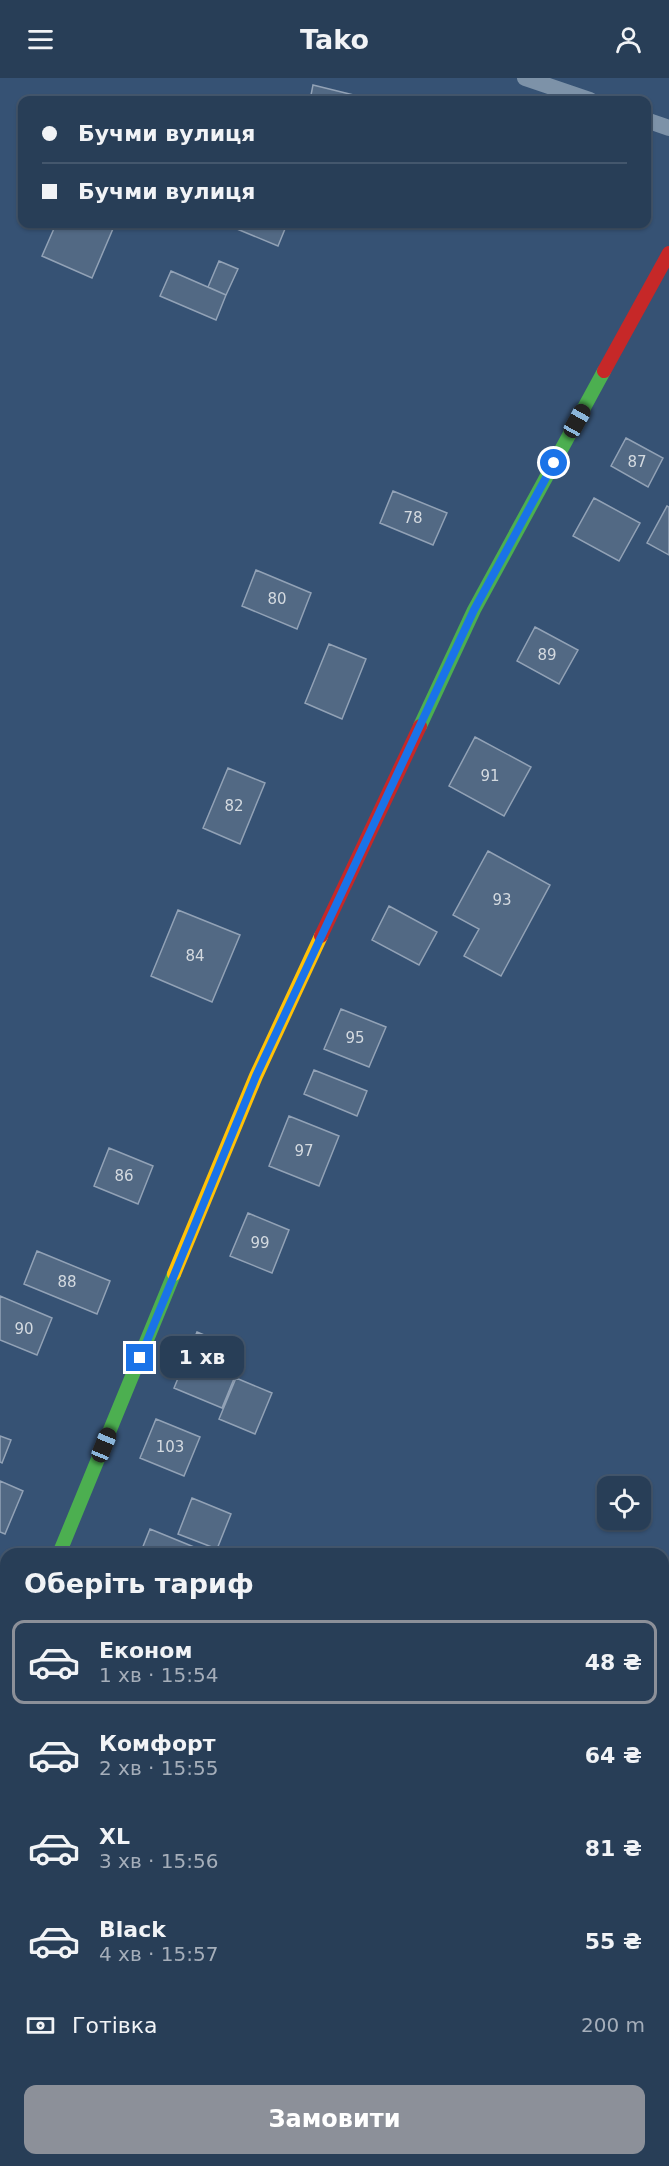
<!DOCTYPE html>
<html lang="uk">
<meta charset="utf-8">
<style>
:root{--surface:#283e57;--page:#344961;--text:#f1f3f6;--muted:#a5aeba;--line:#44576d;--accent:#8c9099}
body{margin:0;font-family:"DejaVu Sans",sans-serif;background:var(--page);color:var(--text);height:100vh;display:flex;flex-direction:column;font-size:22px;white-space:nowrap}
*{box-sizing:border-box;margin:0}
p{font-size:20px;color:var(--muted)}
.icon{flex:none;width:33px;height:33px;fill:none;stroke:currentColor;stroke-width:2;stroke-linecap:round;stroke-linejoin:round}
.map{position:relative;flex:1;overflow:hidden}
.details{position:absolute;left:0px;top:1470px;width:669px;height:618px;display:flex;flex-direction:column;background:var(--surface);border-radius:18px 18px 0 0;box-shadow:0 2px 4px #0004,0 0 0 2px var(--line)}
.details>*{flex:none}
.guide{position:absolute;left:18px;top:18px;width:633px;height:132px;border-radius:12px;box-shadow:0 2px 4px #0004,0 0 0 2px var(--line);display:grid;align-content:center;height:132px;padding:0 24px;background:var(--surface)}
.controls{position:absolute;left:597px;top:1398px;display:grid;gap:12px}
.controls a{display:grid;place-items:center;width:54px;height:54px;border-radius:12px;background:var(--surface);box-shadow:0 2px 4px #0004,0 0 0 2px var(--line);font-size:30px}
.end{position:absolute;width:27px;height:27px;margin:-14px;border:8px solid #1a73e8;background:#fff;box-shadow:0 0 0 3px #fff}
.from{border-radius:50%}
.bubble{position:absolute;height:42px;border-radius:12px;background:var(--surface);box-shadow:0 2px 4px #0004,0 0 0 2px var(--line);font-size:20px;font-weight:800;line-height:42px;text-align:center}
.car{position:absolute;width:18px;height:36px;margin:-18px -9px;border-radius:8px;box-shadow:0 0 4px 2px #0007;background:linear-gradient(#222 24%,#8ab4d8 0 40%,#222 0 76%,#8ab4d8 0 86%,#222 0)}
.guide b{display:flex;align-items:center;gap:21px;height:57px;font-size:22px}
.guide b+b{border-top:2px solid var(--line)}
.guide i{width:15px;height:15px;background:var(--text)}
ul{padding:0;list-style:none}
li{display:flex;align-items:center;gap:18px;height:84px;margin:0 12px 9px;padding:0 12px;border:3px solid transparent;border-radius:12px}
li div{flex:1}
li b{display:block;font-size:22px}
li em{font-style:normal;font-weight:800}
li.selected{border-color:var(--accent)}
li>.icon{width:54px;height:54px;stroke-width:1.5}
h2{padding:0 24px;font-size:27px;line-height:72px}
.pay{display:flex;align-items:center;gap:15px;height:66px;padding:0 24px;font-size:22px}
.pay p{margin-inline-start:auto}
.cta{display:flex;gap:12px;margin-top:auto;padding:12px 24px}
.cta a{flex:1;height:69px;border-radius:12px;background:var(--accent);color:#fff;font-size:24px;font-weight:800;line-height:69px;text-align:center}
header{display:flex;justify-content:space-between;align-items:center;height:78px;padding:0 24px;background:var(--surface);font-size:27px;font-weight:800}
.map>svg:first-child{display:block}
.building{fill:#526984;stroke:#92a2b6;stroke-width:1.5}
.lines{fill:none;stroke-linecap:round;stroke-linejoin:round}
.path{stroke:#7d92a8;stroke-width:4;stroke-dasharray:3 4.5;stroke-linecap:butt}
.lane{stroke:#7d92a8;stroke-width:16}
.street{stroke:#7d92a8;stroke-width:33}
.fast{stroke:#4caf50;stroke-width:14}
.slow{stroke:#ffc107;stroke-width:14}
.jam{stroke:#c62828;stroke-width:14}
.route{stroke:#1a73e8;stroke-width:8}
.labels{text-anchor:middle;dominant-baseline:central;stroke-width:4.5;stroke-linejoin:round;paint-order:stroke}
.number-label{font-size:15px;fill:#d4dae0}
</style>
<header><svg class="icon" aria-label="menu" viewBox="0 0 24 24"><path d="M4 6h16M4 12h16M4 18h16"/></svg>Tako<svg class="icon" aria-label="person" viewBox="0 0 24 24"><circle cx="12" cy="8" r="4"/><path d="M4 21q1-7 8-7t8 7"/></svg></header>
<div class="map">
<svg width="669" height="2088" viewBox="0 0 669 2088">
<rect width="100%" height="100%" fill="#365274"/>
<!-- building -->
<path class="building" d="M 313,7 L 374,22 L 310,22 Z
M 56,146 L 115,146 L 92,200 L 42,178 Z
M 225,146 L 287,146 L 278,168 Z
M 219,183 L 238,191 L 226,217 L 208,209 Z
M 171,193 L 226,217 L 216,242 L 160,218 Z
M 626,360 L 663,380 L 648,409 L 611,388 Z
M 393,413 L 447,435 L 433,467 L 380,445 Z
M 594,420 L 640,445 L 619,483 L 573,458 Z
M 667,428 L 669,429 L 669,477 L 647,465 Z
M 256,492 L 311,515 L 297,551 L 242,528 Z
M 535,549 L 578,572 L 559,606 L 517,583 Z
M 329,566 L 366,581 L 342,641 L 305,625 Z
M 475,659 L 531,689 L 504,738 L 449,708 Z
M 228,690 L 265,705 L 240,766 L 203,750 Z
M 488,773 L 550,807 L 501,898 L 464,878 L 479,851 L 453,837 Z
M 389,828 L 437,854 L 419,887 L 372,862 Z
M 178,832 L 240,857 L 212,924 L 151,898 Z
M 341,931 L 386,949 L 369,989 L 324,971 Z
M 314,992 L 367,1013 L 357,1038 L 304,1016 Z
M 289,1038 L 339,1058 L 319,1108 L 269,1088 Z
M 109,1070 L 153,1088 L 138,1126 L 94,1108 Z
M 248,1135 L 289,1152 L 272,1195 L 230,1178 Z
M 37,1173 L 110,1203 L 97,1236 L 24,1206 Z
M 0,1218 L 52,1240 L 37,1277 L 0,1262 Z
M 197,1254 L 245,1274 L 222,1330 L 174,1310 Z
M 236,1300 L 272,1315 L 255,1356 L 219,1341 Z
M 156,1341 L 200,1359 L 184,1398 L 140,1380 Z
M 0,1358 L 11,1362 L 2,1385 L 0,1384 Z
M 0,1403 L 23,1413 L 5,1456 L 0,1454 Z
M 192,1420 L 231,1436 L 217,1471 L 178,1456 Z
M 150,1451 L 194,1469 L 192,1476 L 140,1476 Z
M 0,1808 L 6,1811 L 6,1829 L 0,1843 Z"/>
<g class="lines">
<!-- path -->
<path class="path" d="M 663,2004 L 669,1991
M 621,2088 L 624,2082"/>
<!-- lane -->
<path class="lane" d="M 525,0 L 590,22
M 646,42 L 669,50
M 0,1897 L 6,1900
M 365,2082 L 375,2088"/>
<!-- street -->
<path class="street" d="M 0,1620 L 6,1606"/>
<!-- fast -->
<path class="fast" d="M 420,648 L 474,532 L 604,293
M 59,1476 L 174,1196"/>
<!-- slow -->
<path class="slow" d="M 174,1196 L 256,998 L 321,858"/>
<!-- jam -->
<path class="jam" d="M 604,293 L 669,175
M 321,858 L 420,648"/>
</g>
<g class="lines">
<!-- route -->
<path class="route" d="M 140,1280 L 256,998 L 474,532 L 554,385"/>
</g>
<g class="labels">
<!-- number labels -->
<g class="number-label">
<text x="637" y="384">87</text>
<text x="413" y="440">78</text>
<text x="277" y="521">80</text>
<text x="547" y="577">89</text>
<text x="490" y="698">91</text>
<text x="234" y="728">82</text>
<text x="502" y="822">93</text>
<text x="195" y="878">84</text>
<text x="355" y="960">95</text>
<text x="304" y="1073">97</text>
<text x="124" y="1098">86</text>
<text x="260" y="1165">99</text>
<text x="67" y="1204">88</text>
<text x="24" y="1251">90</text>
<text x="170" y="1369">103</text>
</g>
</g>
</svg>
<div class="controls">
<a><svg class="icon" aria-label="locate" viewBox="0 0 24 24"><circle cx="12" cy="12" r="6"/><path d="M12 2v4M12 18v4M2 12h4M18 12h4"/></svg></a>
</div>
<i class="end from" style="left:554px;top:385px"></i>
<i class="end" style="left:140px;top:1280px"></i>
<div class="bubble" style="left:160px;top:1258px;width:84px">1 хв</div>
<i class="car" style="left:577px;top:343px;rotate:29deg"></i>
<i class="car" style="left:104px;top:1367px;rotate:22deg"></i>
<div class="guide">
<b><i class="from"></i>Бучми вулиця</b>
<b><i></i>Бучми вулиця</b>
</div>
<section class="details">
<h2>Оберіть тариф</h2>
<ul>
<li class="selected"><svg class="icon" aria-label="car" viewBox="0 0 24 24"><path d="M5 17H2v-5l4-1 3-4h7l3 4 3 1v5h-3M9 17h6M6 11h13"/><circle cx="7" cy="17" r="2"/><circle cx="17" cy="17" r="2"/></svg><div><b>Економ</b><p>1 хв · 15:54</p></div><em>48 ₴</em></li>
<li><svg class="icon" aria-label="car" viewBox="0 0 24 24"><path d="M5 17H2v-5l4-1 3-4h7l3 4 3 1v5h-3M9 17h6M6 11h13"/><circle cx="7" cy="17" r="2"/><circle cx="17" cy="17" r="2"/></svg><div><b>Комфорт</b><p>2 хв · 15:55</p></div><em>64 ₴</em></li>
<li><svg class="icon" aria-label="car" viewBox="0 0 24 24"><path d="M5 17H2v-5l4-1 3-4h7l3 4 3 1v5h-3M9 17h6M6 11h13"/><circle cx="7" cy="17" r="2"/><circle cx="17" cy="17" r="2"/></svg><div><b>XL</b><p>3 хв · 15:56</p></div><em>81 ₴</em></li>
<li><svg class="icon" aria-label="car" viewBox="0 0 24 24"><path d="M5 17H2v-5l4-1 3-4h7l3 4 3 1v5h-3M9 17h6M6 11h13"/><circle cx="7" cy="17" r="2"/><circle cx="17" cy="17" r="2"/></svg><div><b>Black</b><p>4 хв · 15:57</p></div><em>55 ₴</em></li>
</ul>
<div class="pay"><svg class="icon" aria-label="cash" viewBox="0 0 24 24"><path d="M3 7h18v10H3z"/><circle cx="12" cy="12" r="2"/></svg>Готівка<p>200 m</p></div>
<div class="cta"><a>Замовити</a></div>
</section>
</div>
